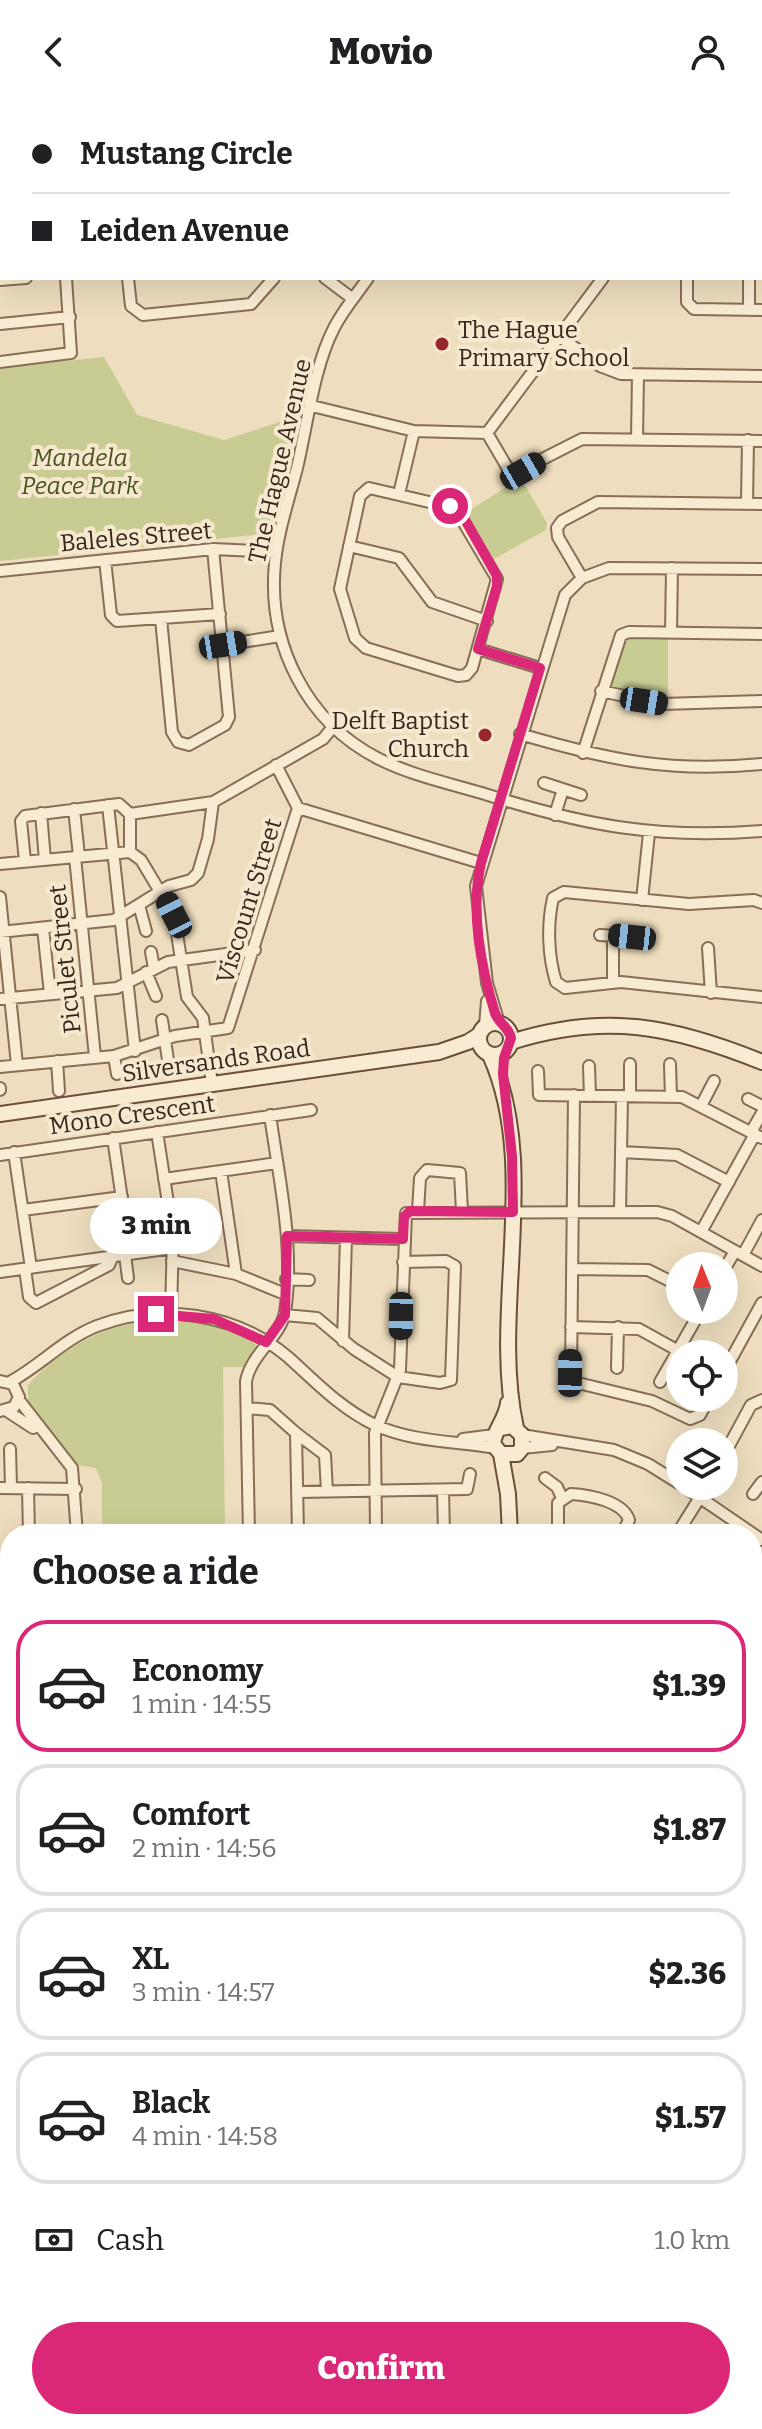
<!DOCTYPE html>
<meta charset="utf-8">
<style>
:root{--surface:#fff;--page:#f2f2f2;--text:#202124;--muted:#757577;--line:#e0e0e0;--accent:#db2777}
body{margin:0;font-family:Bitter,serif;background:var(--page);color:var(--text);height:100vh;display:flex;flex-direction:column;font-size:30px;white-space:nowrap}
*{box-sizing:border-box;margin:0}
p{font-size:26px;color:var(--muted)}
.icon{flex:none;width:44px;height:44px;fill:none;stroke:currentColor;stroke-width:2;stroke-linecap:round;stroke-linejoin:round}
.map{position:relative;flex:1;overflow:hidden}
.drawer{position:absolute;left:0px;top:1420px;width:762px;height:906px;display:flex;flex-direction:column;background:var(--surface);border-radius:32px 32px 0 0;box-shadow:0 8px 32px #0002}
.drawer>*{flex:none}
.guide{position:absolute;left:0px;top:0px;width:762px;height:176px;box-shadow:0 8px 32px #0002;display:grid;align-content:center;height:176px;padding:0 32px;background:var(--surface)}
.needle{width:52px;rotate:359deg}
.fabs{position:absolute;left:666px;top:1148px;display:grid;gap:16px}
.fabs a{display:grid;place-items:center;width:72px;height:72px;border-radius:50%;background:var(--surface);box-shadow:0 8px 32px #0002;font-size:40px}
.end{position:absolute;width:36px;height:36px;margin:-18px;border:10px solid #db2777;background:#fff;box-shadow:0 0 0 4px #fff}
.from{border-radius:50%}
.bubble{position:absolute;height:56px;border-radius:28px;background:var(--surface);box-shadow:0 8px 32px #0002;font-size:26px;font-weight:800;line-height:56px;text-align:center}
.car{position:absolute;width:24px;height:48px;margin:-24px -12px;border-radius:10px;box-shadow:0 0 6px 2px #0007;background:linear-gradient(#222 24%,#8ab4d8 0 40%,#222 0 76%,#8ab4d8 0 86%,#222 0)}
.guide b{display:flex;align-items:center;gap:28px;height:76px;font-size:30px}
.guide b+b{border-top:2px solid var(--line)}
.guide i{width:20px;height:20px;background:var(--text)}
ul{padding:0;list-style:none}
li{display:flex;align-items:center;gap:24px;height:132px;margin:0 16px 12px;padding:0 16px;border:4px solid var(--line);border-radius:32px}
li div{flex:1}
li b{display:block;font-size:30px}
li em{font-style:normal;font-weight:800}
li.selected{border-color:var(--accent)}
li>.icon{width:72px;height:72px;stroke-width:1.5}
h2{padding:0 32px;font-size:36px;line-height:96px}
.pay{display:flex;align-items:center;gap:20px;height:88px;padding:0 32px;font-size:30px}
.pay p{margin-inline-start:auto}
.primary-button{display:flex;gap:16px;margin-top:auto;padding:16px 32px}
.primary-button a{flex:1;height:92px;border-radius:48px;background:var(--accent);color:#fff;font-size:32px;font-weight:800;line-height:92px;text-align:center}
header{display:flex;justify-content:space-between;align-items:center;height:104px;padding:0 32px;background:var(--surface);font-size:36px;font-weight:800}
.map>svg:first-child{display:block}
.green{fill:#c9cc92}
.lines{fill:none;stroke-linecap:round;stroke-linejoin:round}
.street-casing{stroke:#876e57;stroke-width:14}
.secondary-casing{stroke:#694f3a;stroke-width:18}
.street{stroke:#f9ebd2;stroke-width:10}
.secondary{stroke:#f9ebd2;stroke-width:14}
.route{stroke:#db2777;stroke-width:10}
.poi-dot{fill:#97262d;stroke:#f6e8ce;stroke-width:3}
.labels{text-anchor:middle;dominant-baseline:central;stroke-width:8;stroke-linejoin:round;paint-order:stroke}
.poi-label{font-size:24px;fill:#36271c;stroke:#f6e8ce;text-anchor:start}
.park-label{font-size:24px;font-style:italic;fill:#495322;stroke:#f6e8ce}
.street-label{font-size:24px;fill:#36271c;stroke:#f6e8ce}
</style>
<header><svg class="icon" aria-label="back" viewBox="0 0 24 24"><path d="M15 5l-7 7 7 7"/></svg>Movio<svg class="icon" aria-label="person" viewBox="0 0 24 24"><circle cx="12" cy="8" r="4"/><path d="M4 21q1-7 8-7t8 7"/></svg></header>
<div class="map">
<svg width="762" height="2325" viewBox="0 0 762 2325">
<rect width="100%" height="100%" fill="#eeddbe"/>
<!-- green -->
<path class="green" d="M 104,253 L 137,311 L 224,336 L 283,317 L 295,328 L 272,429 L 0,457 L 0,264 Z
M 521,374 L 547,419 L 546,426 L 492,456 L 465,409 Z
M 628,531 L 668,532 L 668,596 L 609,583 L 621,537 Z
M 162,1215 C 186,1216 244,1220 256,1242 L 247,1263 L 223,1263 L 225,1430 L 102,1430 L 102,1380 L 96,1364 L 75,1361 L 28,1305 L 28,1281 C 64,1241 109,1219 162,1215 Z
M 752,1818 L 762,1818 L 762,2165 L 752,2165 Z"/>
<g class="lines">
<!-- street casing -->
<g class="street-casing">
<path id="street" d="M 48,0 L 48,2
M 210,0 L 212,2
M 335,0 L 337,2
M 439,0 L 441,2
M 618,0 L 618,2
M 395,2 L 397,0
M 502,2 L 505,0
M 760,38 L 762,39
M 0,41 L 2,40
M 0,85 L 2,85
M 0,132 L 2,131
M 760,143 L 762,143
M 128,174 L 131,202 L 143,211 L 251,200 L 274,174
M 325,174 L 353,195
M 368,174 C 357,190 343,206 334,224 C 314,262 307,322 297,364 C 289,395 278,427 275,459 C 267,539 306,618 379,655 C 413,672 452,680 488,691 C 587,722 658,735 762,727
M 687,174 L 687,198 L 694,205 L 762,206
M 0,176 L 26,174
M 749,206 L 749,174
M 0,220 L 70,213
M 560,233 L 600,262 L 621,270 L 762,272
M 0,258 L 71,249 L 66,174
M 312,302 L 414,327 L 487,329 L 603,174
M 487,329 L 507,363 L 517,368 L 582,335 L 762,337
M 637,335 L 638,271
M 369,384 L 455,404 L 497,475 L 472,564 L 466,571 L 458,572 L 366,544 L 355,534 L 340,485 L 360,392 Z
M 399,390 L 414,327
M 747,400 L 748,336
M 349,442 L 399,454 L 432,498 L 487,517
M 105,456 L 111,511 L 117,517 L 220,510
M 0,467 L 213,445 L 276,448
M 582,474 L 558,433 L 557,424 L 562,417 L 598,398 L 762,400
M 161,515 L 172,628 L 178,638 L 189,641 L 225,621 L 229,613 L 213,445
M 671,529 L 672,464
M 223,541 L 280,532
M 478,545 L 540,564
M 601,587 L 662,600 L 762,597
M 520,630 C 608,656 670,669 762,660
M 583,649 L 621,531 L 629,528 L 762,530
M 544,679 L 581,691
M 108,701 L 135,947
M 298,704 L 481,759
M 74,705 L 79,752
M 41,709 L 45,756
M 130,710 L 213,698 L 323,635 L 333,623
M 555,711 L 563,685
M 130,748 L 141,756 L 174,811 L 187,893 L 203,914 L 212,980
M 75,753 L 95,953
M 25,757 L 21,717 L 25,712 L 119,700 L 130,710 L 130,748
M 0,760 L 130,748
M 0,793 L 17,961
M 642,796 L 649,729
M 762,799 L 754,796 L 689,800 L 564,788 L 553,794 C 547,821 548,852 556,878 L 565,884 L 621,878 L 762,893
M 139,801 L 146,827
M 43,824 L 50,890
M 0,828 L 114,816 L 169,782 L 191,776 L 198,769 L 208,735 L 213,698
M 600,831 L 632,833
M 708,844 L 711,889
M 151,848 L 154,864
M 146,868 L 156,892
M 613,877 L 613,831
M 0,895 L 117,884 L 168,858 L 255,846
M 162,916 L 168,956
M 499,919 L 487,879 L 476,782 L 565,491 L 582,474 L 609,464 L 762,465
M 485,922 L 487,897
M 114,952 L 117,970
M 57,957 L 59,987
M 670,960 L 671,993
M 589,962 L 590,992
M 0,963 L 114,952 L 175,932 L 228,924 L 298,704 L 276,661
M 538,967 L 539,991 L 682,993 L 762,1034
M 0,984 L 0,986
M 574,991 L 571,1272 L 578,1279 L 652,1297 L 690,1315 L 700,1311 L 709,1294
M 630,992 L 630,960
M 748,995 L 762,1002
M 702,1000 L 714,977
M 157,1028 L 173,1131 L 171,1209
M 751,1028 L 762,1009
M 113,1034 L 130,1150
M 14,1048 L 31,1164
M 621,1048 L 677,1051 L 729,1078
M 0,1051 L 311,1006
M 221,1067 L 236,1170
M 164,1075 L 277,1059
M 23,1106 L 122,1093
M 418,1107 L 420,1074 L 427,1066 L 460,1069 L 462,1107
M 620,1108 L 622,992
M 701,1128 L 755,1030
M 287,1132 L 403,1135
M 125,1151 L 128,1174
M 743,1151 L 762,1116
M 172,1157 L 236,1170 L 285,1190
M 25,1165 L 29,1193 L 36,1199 L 109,1161 L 113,1152
M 572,1165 L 648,1166 L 680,1182
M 724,1166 L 735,1147
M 0,1168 L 173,1144
M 286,1175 L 309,1176
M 285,1211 L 317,1214 L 354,1245 L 398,1273 L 440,1279 L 451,1276 L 455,1162 L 446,1157 L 403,1158
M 571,1223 L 639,1225 L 684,1250
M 343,1237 L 346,1134
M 617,1264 L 618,1223
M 724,1268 L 762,1199
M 0,1277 L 13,1280 L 19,1293 L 14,1303 L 0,1307
M 10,1278 C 41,1261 64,1235 97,1222 C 160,1198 236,1209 288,1253 C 316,1278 340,1304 375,1321 C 412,1338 455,1337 495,1344
M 660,1278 L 701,1206
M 19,1296 L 72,1364 L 77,1430
M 247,1304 L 270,1306 L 296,1329 L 298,1430
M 7,1307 L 33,1324
M 296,1329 L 325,1351 L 327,1387
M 522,1331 L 614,1346 L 648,1360 L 680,1380
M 463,1335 L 494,1331
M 522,1344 L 552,1341
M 10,1345 L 11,1384
M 724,1351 L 751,1301 L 762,1296
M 545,1374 L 557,1383 L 562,1394
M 683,1382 L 762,1436
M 0,1384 L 76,1385
M 28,1384 L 29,1430
M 443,1386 L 444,1430
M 298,1388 L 467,1385 L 470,1370
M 753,1390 L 762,1378
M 249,1430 L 246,1277 C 251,1250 281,1232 285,1208 C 295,1144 279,1075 270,1011
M 376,1430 L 375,1329 L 400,1266 L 406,1109 L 657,1108 L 672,1112 L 762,1162
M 558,1430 L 558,1399 L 571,1390 C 589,1391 623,1397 629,1416 L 622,1430
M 677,1430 L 707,1382
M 0,1462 L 10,1462
M 0,1519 L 10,1537
M 0,1597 L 10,1592
M 0,1627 L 10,1649
M 752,1659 L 762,1658
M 752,1715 L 762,1715
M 752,1771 L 762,1771
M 0,2071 L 10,2067
M 0,2123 L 10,2119
M 0,2146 L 10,2166
M 752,2190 L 762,2189
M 0,2193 L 10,2188
M 0,2248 L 10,2243
M 758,2272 L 762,2291
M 0,2304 L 10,2299
M 82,2316 L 83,2325
M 245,2316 L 248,2325
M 625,2316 L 626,2325
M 675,2316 L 676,2325
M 145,2325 L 153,2316
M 218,2325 L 222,2316
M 562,2325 L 575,2322"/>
</g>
<!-- secondary casing -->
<g class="secondary-casing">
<path id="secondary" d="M479 935a16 16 0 1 1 32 0a16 16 0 1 1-32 0Z
M 511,938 C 605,908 673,922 762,958
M 490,951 C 541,1063 490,1208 516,1324
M 0,1010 L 439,948 L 468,938 L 479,931
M 501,1324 L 512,1322 L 522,1331 L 522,1344 L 517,1350 L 501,1350 L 493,1340 C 494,1326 506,1316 508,1299
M 501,1350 L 508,1390 L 510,1430
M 10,1843 L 6,1852 L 10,1863"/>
</g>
<!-- street -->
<use href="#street" class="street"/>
<!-- secondary -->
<use href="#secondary" class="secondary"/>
</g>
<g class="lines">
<!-- route -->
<path class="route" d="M 156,1210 L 214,1215 L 266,1238 L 285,1211 L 287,1132 L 403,1135 L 404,1113 L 410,1107 L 513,1108 L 512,1052 L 503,970 L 504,954 L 511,934 C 509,923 499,920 495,909 C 481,864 470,806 481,759 L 540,564 L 478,545 L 497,482 L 497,472 L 463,412 L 450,402"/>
</g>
<!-- markers -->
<g class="poi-dot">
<circle cx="442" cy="240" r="8"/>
<circle cx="485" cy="631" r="8"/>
</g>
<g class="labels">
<!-- poi labels -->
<g class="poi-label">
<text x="458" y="226">The Hague<tspan x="458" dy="28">Primary School</tspan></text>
<text x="469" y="617" text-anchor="end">Delft Baptist<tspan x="469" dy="28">Church</tspan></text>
</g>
<!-- park labels -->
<g class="park-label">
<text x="80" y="354">Mandela<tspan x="80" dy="28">Peace Park</tspan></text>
</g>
<!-- street labels -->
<g class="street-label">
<text transform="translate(280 357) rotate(-77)">The Hague Avenue</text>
<text transform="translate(136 433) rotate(-5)">Baleles Street</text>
<text transform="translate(249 797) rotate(-73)">Viscount Street</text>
<text transform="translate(65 855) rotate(-96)">Piculet Street</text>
<text transform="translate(216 957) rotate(-8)">Silversands Road</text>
<text transform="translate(132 1011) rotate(-8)">Mono Crescent</text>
</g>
</g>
</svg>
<div class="fabs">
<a><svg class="needle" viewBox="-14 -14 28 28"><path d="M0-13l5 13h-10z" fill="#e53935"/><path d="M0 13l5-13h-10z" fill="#757577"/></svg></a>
<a><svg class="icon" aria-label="locate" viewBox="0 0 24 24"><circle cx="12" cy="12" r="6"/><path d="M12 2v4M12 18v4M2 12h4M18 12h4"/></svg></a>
<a><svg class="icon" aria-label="layers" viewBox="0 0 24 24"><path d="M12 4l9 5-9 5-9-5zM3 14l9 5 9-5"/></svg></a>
</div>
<i class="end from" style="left:450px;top:402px"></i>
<i class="end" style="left:156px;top:1210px"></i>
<div class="bubble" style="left:90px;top:1094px;width:132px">3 min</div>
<i class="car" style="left:523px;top:367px;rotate:60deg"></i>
<i class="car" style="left:223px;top:541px;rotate:81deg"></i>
<i class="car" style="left:644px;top:597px;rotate:99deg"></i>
<i class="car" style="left:174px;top:811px;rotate:333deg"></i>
<i class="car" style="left:632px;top:833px;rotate:276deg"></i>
<i class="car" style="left:401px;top:1212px;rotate:181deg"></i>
<i class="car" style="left:570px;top:1269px;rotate:1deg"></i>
<div class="guide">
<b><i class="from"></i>Mustang Circle</b>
<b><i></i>Leiden Avenue</b>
</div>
<section class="drawer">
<h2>Choose a ride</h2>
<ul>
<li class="selected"><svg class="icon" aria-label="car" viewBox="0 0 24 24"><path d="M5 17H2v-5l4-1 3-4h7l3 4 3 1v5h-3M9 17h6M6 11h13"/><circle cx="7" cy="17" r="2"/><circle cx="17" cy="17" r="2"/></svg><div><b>Economy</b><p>1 min · 14:55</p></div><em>$1.39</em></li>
<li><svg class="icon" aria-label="car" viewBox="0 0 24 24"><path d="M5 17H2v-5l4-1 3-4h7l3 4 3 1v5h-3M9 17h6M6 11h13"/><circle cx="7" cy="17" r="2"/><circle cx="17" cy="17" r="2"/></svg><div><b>Comfort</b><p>2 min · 14:56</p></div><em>$1.87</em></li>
<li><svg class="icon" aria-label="car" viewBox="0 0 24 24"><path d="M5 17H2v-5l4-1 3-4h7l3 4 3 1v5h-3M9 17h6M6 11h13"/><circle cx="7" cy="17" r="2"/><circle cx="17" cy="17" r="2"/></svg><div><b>XL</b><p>3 min · 14:57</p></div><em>$2.36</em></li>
<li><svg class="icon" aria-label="car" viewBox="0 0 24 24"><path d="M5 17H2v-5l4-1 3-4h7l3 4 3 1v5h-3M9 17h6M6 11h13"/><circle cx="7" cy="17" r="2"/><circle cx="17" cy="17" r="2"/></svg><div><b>Black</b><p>4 min · 14:58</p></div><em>$1.57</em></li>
</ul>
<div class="pay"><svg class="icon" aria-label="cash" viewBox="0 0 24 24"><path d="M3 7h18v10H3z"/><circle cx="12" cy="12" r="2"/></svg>Cash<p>1.0 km</p></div>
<div class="primary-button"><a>Confirm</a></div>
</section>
</div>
